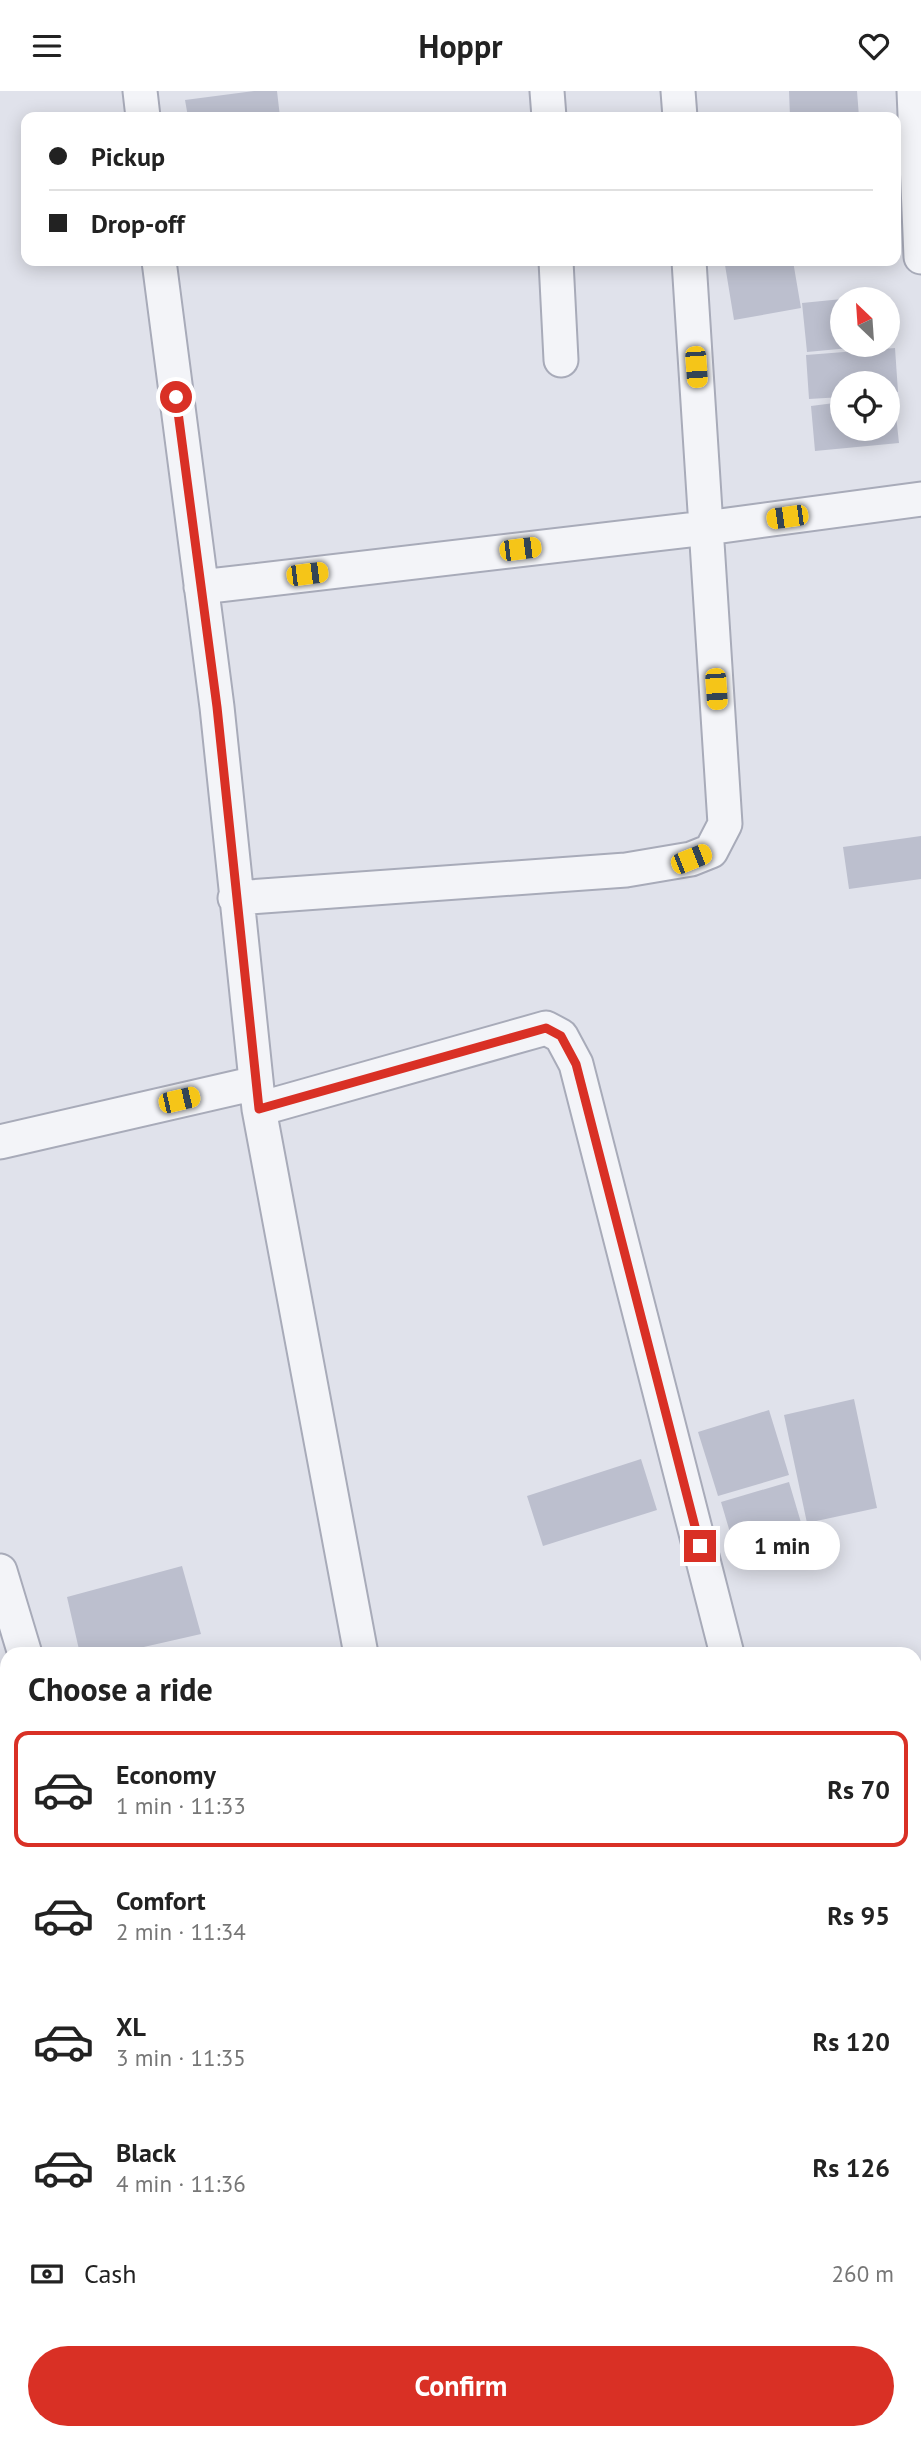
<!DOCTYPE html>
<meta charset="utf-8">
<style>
:root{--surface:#fff;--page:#f6f6f6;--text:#222;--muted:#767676;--line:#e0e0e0;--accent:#d93025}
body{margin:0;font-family:"PT Sans",sans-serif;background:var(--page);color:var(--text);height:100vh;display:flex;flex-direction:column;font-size:26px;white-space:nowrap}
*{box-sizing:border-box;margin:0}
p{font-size:23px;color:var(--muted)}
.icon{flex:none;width:38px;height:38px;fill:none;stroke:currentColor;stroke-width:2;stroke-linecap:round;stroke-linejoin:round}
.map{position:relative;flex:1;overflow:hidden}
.panel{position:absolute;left:0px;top:1556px;width:922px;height:793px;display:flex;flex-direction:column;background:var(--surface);border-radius:21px 21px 0 0;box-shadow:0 4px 18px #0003}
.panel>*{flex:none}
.banner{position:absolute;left:21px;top:21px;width:880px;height:154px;border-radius:14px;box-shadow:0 4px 18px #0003;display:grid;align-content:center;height:154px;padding:0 28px;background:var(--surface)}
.needle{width:46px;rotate:335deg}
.controls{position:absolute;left:830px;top:196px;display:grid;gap:14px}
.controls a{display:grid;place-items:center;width:70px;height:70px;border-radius:50%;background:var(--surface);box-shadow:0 4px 18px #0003;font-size:35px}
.end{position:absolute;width:32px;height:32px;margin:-16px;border:9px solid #d93025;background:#fff;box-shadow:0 0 0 4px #fff}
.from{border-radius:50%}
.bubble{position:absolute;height:49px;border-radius:24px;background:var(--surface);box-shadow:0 4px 18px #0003;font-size:23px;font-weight:600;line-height:49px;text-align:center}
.car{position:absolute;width:21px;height:42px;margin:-21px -10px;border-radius:9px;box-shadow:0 0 5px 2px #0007;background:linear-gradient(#f5c518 24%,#345 0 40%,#f5c518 0 76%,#345 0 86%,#f5c518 0)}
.banner b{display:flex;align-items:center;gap:24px;height:66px;font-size:26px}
.banner b+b{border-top:2px solid var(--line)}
.banner i{width:18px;height:18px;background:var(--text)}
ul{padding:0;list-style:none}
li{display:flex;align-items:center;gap:21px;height:116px;margin:0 14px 10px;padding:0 14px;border:4px solid transparent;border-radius:14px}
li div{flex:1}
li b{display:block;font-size:26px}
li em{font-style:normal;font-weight:600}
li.selected{border-color:var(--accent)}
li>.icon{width:63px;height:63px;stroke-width:1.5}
h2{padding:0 28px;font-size:32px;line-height:84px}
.pay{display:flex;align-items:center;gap:18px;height:77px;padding:0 28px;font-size:26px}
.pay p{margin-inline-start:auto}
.button{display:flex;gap:14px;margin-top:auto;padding:14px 28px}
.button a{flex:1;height:80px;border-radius:42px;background:var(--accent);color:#fff;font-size:28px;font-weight:600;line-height:80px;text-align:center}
header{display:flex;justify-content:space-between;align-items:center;height:91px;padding:0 28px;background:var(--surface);font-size:32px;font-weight:600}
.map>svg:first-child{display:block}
.building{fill:#bcbfce}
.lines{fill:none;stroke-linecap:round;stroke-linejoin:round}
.minor-casing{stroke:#a8abb9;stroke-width:37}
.minor{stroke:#f3f4f8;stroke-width:33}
.route{stroke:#d93025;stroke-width:9}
</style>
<header><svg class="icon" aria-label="menu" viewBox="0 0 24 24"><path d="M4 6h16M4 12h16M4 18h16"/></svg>Hoppr<svg class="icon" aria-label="heart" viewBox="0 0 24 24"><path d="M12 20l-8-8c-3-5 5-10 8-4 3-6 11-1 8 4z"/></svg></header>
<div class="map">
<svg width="921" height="2347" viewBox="0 0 921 2347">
<rect width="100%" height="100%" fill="#e0e2eb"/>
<!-- building -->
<path class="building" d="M 254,0 L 277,0 L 280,26 L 188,26 L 185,9 Z
M 789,0 L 857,0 L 859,26 L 790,26 Z
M 749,170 L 793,170 L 801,217 L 734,229 L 725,174 Z
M 886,204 L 886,208 L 858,208 L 858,206 Z
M 842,208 L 842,254 L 860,256 L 807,261 L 802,212 Z
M 889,233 L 891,252 L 887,253 L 887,234 Z
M 895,257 L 898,301 L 887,302 L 887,292 L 842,292 L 842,306 L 809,308 L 806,264 Z
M 894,306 L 899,352 L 815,360 L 811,315 L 842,311 L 842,338 L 887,338 L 887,307 Z
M 921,745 L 921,788 L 849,798 L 843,756 Z
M 854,1308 L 877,1417 L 807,1432 L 784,1324 Z
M 769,1319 L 789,1384 L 718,1405 L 698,1341 Z
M 641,1368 L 657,1419 L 543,1455 L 527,1405 Z
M 789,1391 L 802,1435 L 734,1455 L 721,1411 Z
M 182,1475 L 201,1543 L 113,1563 L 80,1563 L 67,1506 Z"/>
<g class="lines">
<!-- minor casing -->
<g class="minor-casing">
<path id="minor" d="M 140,0 L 143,26
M 547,0 L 549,26
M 678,0 L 680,26
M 914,0 L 921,166
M 159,170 L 217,616 L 259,1018 L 361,1563
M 556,170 L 561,269
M 201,496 L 706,437 L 921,408
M 235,807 L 626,779 L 691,768 L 711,760 L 725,733 L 689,170
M 259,1018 L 546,937 L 561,945 L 576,973 L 727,1563
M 0,1051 L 256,992
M 0,1480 L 25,1563
M 917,1894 L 921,1903
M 0,2268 L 7,2265
M 242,2342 L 246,2347"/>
</g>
<!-- minor -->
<use href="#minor" class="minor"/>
</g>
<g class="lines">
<!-- route -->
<path class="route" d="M 176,306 L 217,616 L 259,1018 L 546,937 L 561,945 L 576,973 L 700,1455"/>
</g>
</svg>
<div class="controls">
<a><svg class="needle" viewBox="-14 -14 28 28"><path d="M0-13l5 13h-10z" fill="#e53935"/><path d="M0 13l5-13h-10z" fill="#767676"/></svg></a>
<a><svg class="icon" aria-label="locate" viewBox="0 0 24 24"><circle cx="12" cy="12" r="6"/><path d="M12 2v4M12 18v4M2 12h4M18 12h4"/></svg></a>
</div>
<i class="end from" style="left:176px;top:306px"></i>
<i class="end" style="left:700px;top:1455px"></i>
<div class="bubble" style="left:724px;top:1430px;width:116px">1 min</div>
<i class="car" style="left:696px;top:276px;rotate:176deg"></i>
<i class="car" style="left:787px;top:426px;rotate:262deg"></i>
<i class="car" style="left:520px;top:458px;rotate:83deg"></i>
<i class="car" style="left:307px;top:483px;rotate:83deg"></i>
<i class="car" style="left:716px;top:598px;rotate:176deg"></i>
<i class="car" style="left:691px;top:768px;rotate:68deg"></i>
<i class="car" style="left:179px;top:1009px;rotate:77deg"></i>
<div class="banner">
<b><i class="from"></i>Pickup</b>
<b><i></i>Drop-off</b>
</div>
<section class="panel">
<h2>Choose a ride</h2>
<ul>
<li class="selected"><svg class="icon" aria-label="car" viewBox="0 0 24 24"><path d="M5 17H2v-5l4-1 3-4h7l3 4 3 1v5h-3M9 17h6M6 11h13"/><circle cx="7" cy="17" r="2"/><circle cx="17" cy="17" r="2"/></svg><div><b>Economy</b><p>1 min · 11:33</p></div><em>Rs 70</em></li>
<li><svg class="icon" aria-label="car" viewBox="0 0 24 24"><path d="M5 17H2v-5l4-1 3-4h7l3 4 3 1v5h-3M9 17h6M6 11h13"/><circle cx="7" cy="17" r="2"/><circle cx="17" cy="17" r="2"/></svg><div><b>Comfort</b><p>2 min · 11:34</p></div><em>Rs 95</em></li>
<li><svg class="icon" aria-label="car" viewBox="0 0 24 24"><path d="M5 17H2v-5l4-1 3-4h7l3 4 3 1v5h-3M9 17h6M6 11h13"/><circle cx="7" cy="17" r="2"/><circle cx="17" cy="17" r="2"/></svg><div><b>XL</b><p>3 min · 11:35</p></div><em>Rs 120</em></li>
<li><svg class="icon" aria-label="car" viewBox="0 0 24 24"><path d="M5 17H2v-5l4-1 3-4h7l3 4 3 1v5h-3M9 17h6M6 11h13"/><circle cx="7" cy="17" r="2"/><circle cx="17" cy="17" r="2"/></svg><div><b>Black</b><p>4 min · 11:36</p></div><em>Rs 126</em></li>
</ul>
<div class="pay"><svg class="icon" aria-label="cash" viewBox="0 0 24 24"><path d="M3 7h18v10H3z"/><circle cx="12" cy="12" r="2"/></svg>Cash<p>260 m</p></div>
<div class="button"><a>Confirm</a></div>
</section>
</div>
